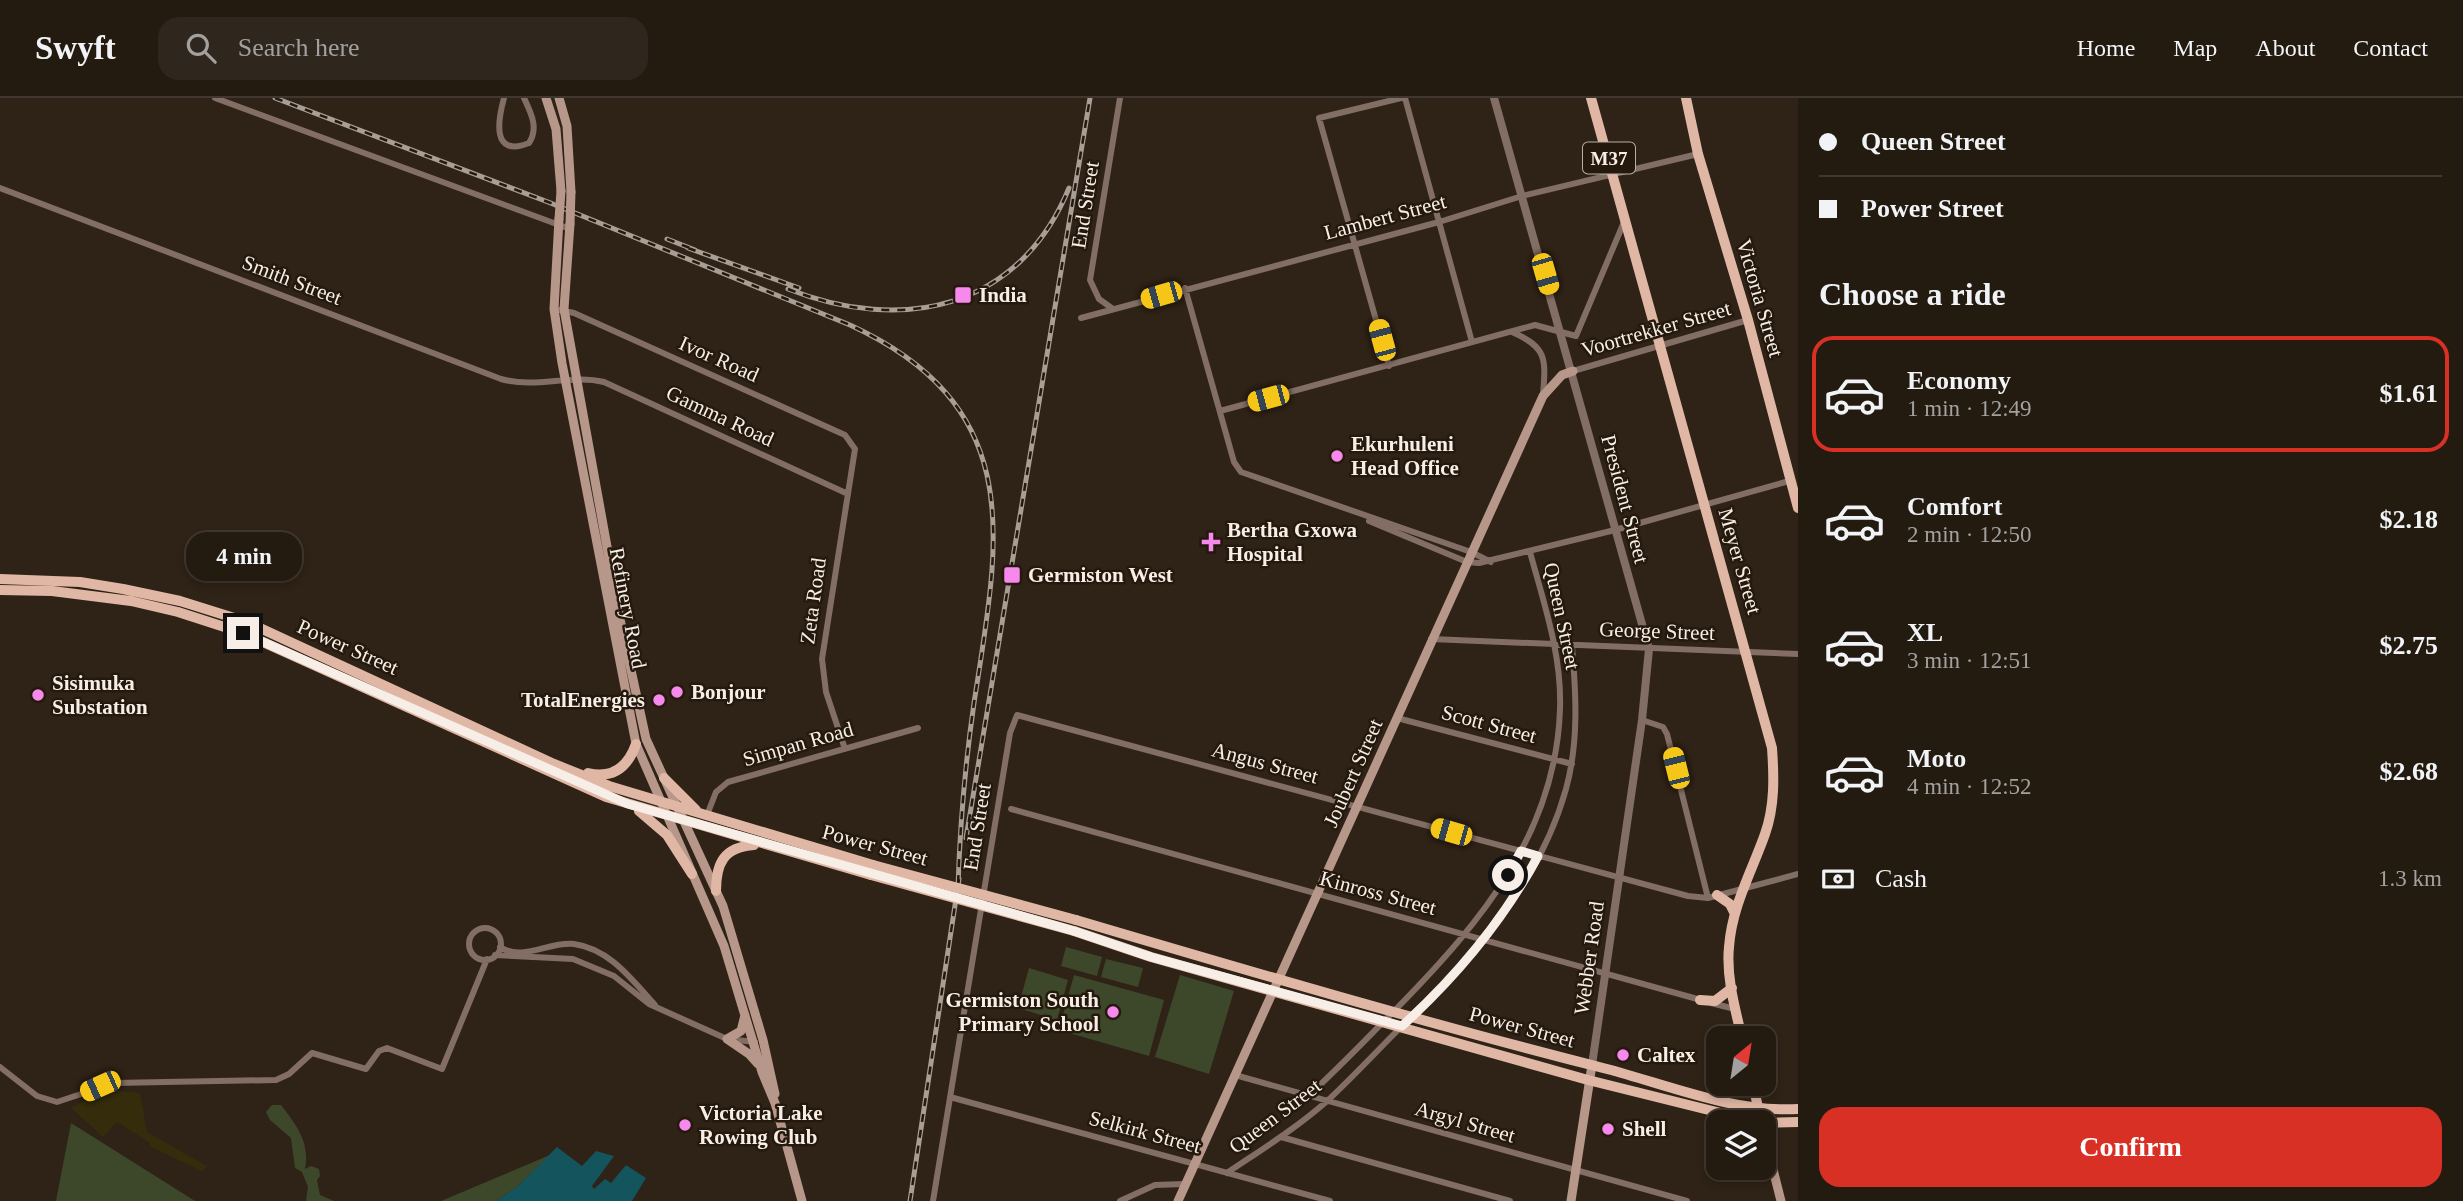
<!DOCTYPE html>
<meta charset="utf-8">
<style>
:root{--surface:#231a10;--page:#2f271e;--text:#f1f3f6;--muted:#a3a19f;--line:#403830;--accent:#d93025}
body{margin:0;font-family:"Times New Roman",serif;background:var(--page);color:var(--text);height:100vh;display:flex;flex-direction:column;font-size:26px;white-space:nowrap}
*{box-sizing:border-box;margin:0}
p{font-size:23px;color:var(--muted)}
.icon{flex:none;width:38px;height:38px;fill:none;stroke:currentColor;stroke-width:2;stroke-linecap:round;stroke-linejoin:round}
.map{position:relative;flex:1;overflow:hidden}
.drawer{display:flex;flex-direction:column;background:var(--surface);width:665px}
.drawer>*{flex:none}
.hud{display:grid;align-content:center;height:154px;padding:0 21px;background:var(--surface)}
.needle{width:46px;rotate:30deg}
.controls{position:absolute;left:1706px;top:928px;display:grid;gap:14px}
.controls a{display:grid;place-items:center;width:70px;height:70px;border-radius:14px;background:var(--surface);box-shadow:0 4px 10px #0003,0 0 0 2px var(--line);font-size:35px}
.end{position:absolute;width:32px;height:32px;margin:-16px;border:9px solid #f7efe7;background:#111;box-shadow:0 0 0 4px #111}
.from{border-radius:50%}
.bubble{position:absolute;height:49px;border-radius:21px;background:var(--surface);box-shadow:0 4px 10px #0003,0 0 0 2px var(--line);font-size:23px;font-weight:600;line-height:49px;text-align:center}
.car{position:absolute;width:21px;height:42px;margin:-21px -10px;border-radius:9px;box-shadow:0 0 5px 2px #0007;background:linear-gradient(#f5c518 24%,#345 0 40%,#f5c518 0 76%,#345 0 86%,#f5c518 0)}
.hud b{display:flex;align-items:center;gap:24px;height:66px;font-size:26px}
.hud b+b{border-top:2px solid var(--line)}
.hud i{width:18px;height:18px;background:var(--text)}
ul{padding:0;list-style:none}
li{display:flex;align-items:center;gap:21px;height:116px;margin:0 14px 10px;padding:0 7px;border:4px solid transparent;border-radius:21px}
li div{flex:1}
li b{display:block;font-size:26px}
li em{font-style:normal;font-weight:600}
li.active{border-color:var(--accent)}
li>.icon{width:63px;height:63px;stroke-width:1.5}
h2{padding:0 21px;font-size:32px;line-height:84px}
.pay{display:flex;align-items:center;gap:18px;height:77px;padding:0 21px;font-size:26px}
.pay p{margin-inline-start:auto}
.cta{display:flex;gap:14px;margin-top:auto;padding:14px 21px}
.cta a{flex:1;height:80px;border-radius:21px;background:var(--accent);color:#fff;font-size:28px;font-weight:600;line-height:80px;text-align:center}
header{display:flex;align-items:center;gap:42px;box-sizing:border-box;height:98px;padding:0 35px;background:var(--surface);border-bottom:2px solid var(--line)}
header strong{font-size:33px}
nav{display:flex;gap:38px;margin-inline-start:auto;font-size:24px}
.search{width:490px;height:63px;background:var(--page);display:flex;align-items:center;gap:18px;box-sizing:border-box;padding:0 24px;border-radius:21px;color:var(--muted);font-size:26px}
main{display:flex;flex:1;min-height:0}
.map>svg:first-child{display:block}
.green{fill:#3d482b}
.sand{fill:#342c0b}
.water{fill:#14545c}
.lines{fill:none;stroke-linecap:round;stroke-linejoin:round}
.minor{stroke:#826e65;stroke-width:6}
.tertiary{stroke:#826e65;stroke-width:8}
.secondary{stroke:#b69789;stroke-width:9}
.primary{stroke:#e0b7a4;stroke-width:10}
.rail-casing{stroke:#a89e95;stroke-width:5}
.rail{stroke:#25190d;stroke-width:2.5;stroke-dasharray:8;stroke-linecap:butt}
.secondary-bridge{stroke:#b69789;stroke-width:9}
.primary-bridge{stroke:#e0b7a4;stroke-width:10}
.route{stroke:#f7efe7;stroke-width:9}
.poi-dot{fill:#f788ec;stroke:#25190d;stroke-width:2.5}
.labels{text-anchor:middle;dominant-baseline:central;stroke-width:5;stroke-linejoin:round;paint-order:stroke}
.shield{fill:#25190d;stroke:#b8afa6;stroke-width:2}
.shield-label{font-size:19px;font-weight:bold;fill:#f7efe7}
.street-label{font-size:21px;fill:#f7efe7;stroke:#25190d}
.poi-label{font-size:21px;font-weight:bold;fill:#f7efe7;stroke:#25190d;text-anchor:start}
</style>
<header>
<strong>Swyft</strong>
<div class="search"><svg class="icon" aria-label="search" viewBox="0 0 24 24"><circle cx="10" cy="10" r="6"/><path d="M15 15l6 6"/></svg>Search here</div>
<nav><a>Home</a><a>Map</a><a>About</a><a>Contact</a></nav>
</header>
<main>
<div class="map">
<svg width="1798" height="1103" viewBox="0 0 1798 1103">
<rect width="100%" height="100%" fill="#2f2216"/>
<!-- green -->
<path class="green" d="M 1066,849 L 1102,859 L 1097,878 L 1061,868 Z
M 1106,861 L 1143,870 L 1138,889 L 1101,879 Z
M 1029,870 L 1068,882 L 1057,922 L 1018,910 Z
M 1074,877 L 1164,902 L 1149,958 L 1059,932 Z
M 1180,877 L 1234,893 L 1209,976 L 1155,959 Z
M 272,1007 L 281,1007 C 297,1028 310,1044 305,1071 L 311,1068 L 319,1071 L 320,1078 L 317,1082 L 320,1097 L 334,1103 L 306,1103 L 308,1089 L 302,1074 L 295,1070 L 291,1040 L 270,1022 L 266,1014 Z
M 71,1025 L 195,1103 L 56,1103 Z
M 550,1057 L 517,1089 L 496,1103 L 441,1103 Z"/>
<!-- sand -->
<path class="sand" d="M 107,991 L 140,995 L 147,1034 L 207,1068 L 203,1074 L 149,1048 L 150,1045 L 117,1024 L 103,1039 L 71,1010 Z"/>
<!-- water -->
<path class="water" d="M 557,1049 L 582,1068 L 596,1053 L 614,1058 L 592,1088 L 594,1091 L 605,1081 L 611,1085 L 626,1067 L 646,1080 L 632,1103 L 496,1103 L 517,1089 Z"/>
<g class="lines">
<!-- minor -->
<path class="minor" d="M 215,0 L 570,131
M 504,0 C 498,22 491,60 529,45 C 539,30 531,15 524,0
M 1405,0 L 1472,244
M 0,90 L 501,281 C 536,291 570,276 604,284 L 848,396
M 1185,190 L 1234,364 L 1241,374 L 1471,454 L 1491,464
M 554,211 L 574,215 L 845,337 L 855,351 L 822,561 L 826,594 L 845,651
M 1113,211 L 1099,201 L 1090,182 L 1120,0
M 1081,220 L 1439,124 L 1522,98 L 1698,56
M 1512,234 C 1547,249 1546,261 1543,296
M 1389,268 L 1319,20 L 1401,0
M 1573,273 L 1748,222
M 1220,313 L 1535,227 L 1576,238 L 1624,124
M 1369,423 L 1467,464 L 1479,465 L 1615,432 L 1789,383
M 1431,541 L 1798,556
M 1397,620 L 1572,666
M 1642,622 L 1663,629 L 1667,636 L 1708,800
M 1011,711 L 1701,902
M 707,717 L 716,694 L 728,684 L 918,630
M469 846a16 16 0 1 1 32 0a16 16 0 1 1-32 0Z
M 500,849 C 523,864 549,843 574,846 C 610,851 632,882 655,907
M 495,857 L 573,861 L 614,878 L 649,906 L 727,941 L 755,944
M 1711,905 L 1735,911
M 0,969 L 37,998 L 57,1004 L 114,985 L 276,982 L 289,976 L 312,955 L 366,971 L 379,953 L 387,950 L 442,971 L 487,861
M 1235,977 L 1687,1103
M 1308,998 C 1340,969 1369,938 1399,908 C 1481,824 1556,735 1560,611 C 1562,557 1544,506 1530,454
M 950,999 L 1330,1103
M 1281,1039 L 1510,1103
M 1227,1075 C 1261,1052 1295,1031 1326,1004 C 1351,981 1374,956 1398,932 C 1469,864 1539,788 1566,691 C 1579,644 1576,595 1572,548
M 933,1103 L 1010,635 L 1017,617 L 1688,798 L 1708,800 L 1798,776
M 1120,1103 L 1155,1087 L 1185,1086"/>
<!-- tertiary -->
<path class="tertiary" d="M 1494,0 L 1649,551 L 1642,622 L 1592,967"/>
<!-- secondary -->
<path class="secondary" d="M 546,0 L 556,31 L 561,93
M 559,0 L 567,28 L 571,94
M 559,121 L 554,211 L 562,265 L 636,646 L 724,848 L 762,974 L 775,1005 L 802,1103
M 570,126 L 564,211 L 621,526 L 646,641 L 723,808 L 763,942 L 775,996
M 727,941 L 749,956 L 758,966
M 727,941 L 741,933 L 745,917
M 1764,1036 L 1781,1103
M 1178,1103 L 1543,298 L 1562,277 L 1573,273
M 1571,1103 L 1592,967"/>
<!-- primary -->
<path class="primary" d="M 1591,0 L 1772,650 C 1774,678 1775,708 1765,736 C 1752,773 1732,808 1729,849 C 1726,879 1735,910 1742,940
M 1686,0 L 1698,56 L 1748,222 L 1798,410
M 0,481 L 80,484 L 123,491 L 180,503 L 247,524 L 554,666 L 609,688 L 873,767
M 0,492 L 52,493 L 131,503 L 178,514 L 243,535 L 606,699 L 871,777
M 588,675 C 613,681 628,669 636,646
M 664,680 L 696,712
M 639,713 L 667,737 L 692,776
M 716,793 C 716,765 724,749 754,747
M 1717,797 L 1730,806 L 1735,816
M 1076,822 C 1252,874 1429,926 1607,971 C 1668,987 1734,1015 1798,1011
M 1074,833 L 1151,859 L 1588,982 L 1757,1024
M 1700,902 L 1715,903 L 1732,890
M 1753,985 L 1759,1015
M 1764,1025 L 1798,1024"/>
<!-- rail casing -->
<g class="rail-casing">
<path id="rail" d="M 275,0 L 548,104 L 850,227 C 1030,310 999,443 974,605 C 965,667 960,727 958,789
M 667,141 L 695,152
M 688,150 L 799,190
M 788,191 C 902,236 1019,212 1069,90
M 966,740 L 1090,0
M 910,1103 L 959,781"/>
</g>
<!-- rail -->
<use href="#rail" class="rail"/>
<!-- secondary-bridge -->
<path class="secondary-bridge" d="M 559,121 L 561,93
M 570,126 L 571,94"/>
<!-- primary-bridge -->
<path class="primary-bridge" d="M 873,767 L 1076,822
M 871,777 L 1074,833"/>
</g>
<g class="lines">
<!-- route -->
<path class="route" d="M 243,535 L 628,706 L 1074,833 L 1151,859 L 1402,928 C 1457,878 1503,823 1538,758 L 1521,753 L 1508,777"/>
</g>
<!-- markers -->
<g class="poi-dot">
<rect x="954" y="188" width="18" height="18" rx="3.5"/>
<circle cx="1337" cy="358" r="7"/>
<path d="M1207.5 433.5h7v7h7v7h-7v7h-7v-7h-7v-7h7z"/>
<rect x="1003" y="468" width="18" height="18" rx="3.5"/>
<circle cx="677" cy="594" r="7"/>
<circle cx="38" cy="597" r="7"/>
<circle cx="659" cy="602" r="7"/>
<circle cx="1113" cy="914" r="7"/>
<circle cx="1623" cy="957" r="7"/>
<circle cx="685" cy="1027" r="7"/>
<circle cx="1608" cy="1031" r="7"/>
</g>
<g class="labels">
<!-- shield labels -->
<rect class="shield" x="1583" y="44.5" width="52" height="31" rx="5"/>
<g class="shield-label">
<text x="1609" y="60">M37</text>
</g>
<!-- street labels -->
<g class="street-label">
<text transform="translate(1085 107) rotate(-81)">End Street</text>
<text transform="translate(1385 119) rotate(-15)">Lambert Street</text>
<text transform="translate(292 182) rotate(21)">Smith Street</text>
<text transform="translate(1760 200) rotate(74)">Victoria Street</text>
<text transform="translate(1656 231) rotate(-16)">Voortrekker Street</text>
<text transform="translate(719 261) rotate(24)">Ivor Road</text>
<text transform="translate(720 318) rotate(25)">Gamma Road</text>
<text transform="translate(1625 401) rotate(75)">President Street</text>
<text transform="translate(1740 463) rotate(74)">Meyer Street</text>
<text transform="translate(813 503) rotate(-82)">Zeta Road</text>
<text transform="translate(628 510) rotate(79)">Refinery Road</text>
<text transform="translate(1562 518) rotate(78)">Queen Street</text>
<text transform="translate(1657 533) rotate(2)">George Street</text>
<text transform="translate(348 549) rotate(24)">Power Street</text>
<text transform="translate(1489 626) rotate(15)">Scott Street</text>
<text transform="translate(798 646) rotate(-16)">Simpan Road</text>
<text transform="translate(1265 665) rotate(15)">Angus Street</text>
<text transform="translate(1353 675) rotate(-66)">Joubert Street</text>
<text transform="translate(977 729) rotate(-81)">End Street</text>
<text transform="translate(875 747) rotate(15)">Power Street</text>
<text transform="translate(1378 795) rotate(15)">Kinross Street</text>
<text transform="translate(1589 860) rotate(-82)">Webber Road</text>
<text transform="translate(1522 929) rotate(15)">Power Street</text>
<text transform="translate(1275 1018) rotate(-37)">Queen Street</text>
<text transform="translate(1465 1024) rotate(16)">Argyl Street</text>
<text transform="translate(1145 1034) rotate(15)">Selkirk Street</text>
</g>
<!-- poi labels -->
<g class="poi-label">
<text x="979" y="197">India</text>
<text x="1351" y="346">Ekurhuleni<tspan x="1351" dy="24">Head Office</tspan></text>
<text x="1227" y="432">Bertha Gxowa<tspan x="1227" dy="24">Hospital</tspan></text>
<text x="1028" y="477">Germiston West</text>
<text x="52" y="585">Sisimuka<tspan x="52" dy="24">Substation</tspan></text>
<text x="691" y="594">Bonjour</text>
<text x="645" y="602" text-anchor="end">TotalEnergies</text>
<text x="1099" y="902" text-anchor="end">Germiston South<tspan x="1099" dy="24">Primary School</tspan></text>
<text x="1637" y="957">Caltex</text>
<text x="699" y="1015">Victoria Lake<tspan x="699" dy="24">Rowing Club</tspan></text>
<text x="1622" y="1031">Shell</text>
</g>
</g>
</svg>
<div class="controls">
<a><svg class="needle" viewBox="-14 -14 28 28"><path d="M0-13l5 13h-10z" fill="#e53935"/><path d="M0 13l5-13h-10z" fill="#a3a19f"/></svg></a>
<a><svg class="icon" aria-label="layers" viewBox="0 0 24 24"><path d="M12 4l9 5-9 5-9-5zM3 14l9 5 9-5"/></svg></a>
</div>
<i class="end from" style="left:1508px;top:777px"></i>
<i class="end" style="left:243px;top:535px"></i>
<div class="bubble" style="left:186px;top:434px;width:116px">4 min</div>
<i class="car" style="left:1545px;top:176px;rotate:164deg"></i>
<i class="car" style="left:1161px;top:197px;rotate:254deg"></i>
<i class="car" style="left:1382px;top:242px;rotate:345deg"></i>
<i class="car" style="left:1268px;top:300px;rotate:255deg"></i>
<i class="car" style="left:1676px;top:670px;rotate:346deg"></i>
<i class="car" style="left:1451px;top:734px;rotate:286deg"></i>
<i class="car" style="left:100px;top:988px;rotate:246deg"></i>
</div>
<section class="drawer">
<div class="hud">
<b><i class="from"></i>Queen Street</b>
<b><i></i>Power Street</b>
</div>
<h2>Choose a ride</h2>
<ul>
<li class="active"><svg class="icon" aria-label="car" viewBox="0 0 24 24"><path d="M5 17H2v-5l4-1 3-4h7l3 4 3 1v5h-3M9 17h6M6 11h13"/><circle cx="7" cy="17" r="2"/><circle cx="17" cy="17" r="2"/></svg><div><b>Economy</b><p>1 min · 12:49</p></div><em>$1.61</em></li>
<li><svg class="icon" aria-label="car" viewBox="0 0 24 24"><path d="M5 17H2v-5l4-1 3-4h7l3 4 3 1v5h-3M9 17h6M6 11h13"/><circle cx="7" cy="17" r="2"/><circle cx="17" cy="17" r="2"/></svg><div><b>Comfort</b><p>2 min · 12:50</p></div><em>$2.18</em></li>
<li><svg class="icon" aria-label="car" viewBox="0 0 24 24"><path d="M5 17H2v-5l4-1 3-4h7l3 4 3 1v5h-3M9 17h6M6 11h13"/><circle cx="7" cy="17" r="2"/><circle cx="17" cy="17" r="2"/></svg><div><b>XL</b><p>3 min · 12:51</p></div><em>$2.75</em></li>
<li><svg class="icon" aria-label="car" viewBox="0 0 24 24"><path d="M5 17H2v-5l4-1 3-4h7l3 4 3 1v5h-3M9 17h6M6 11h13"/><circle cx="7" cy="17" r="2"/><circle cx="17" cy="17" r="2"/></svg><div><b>Moto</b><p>4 min · 12:52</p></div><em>$2.68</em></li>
</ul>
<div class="pay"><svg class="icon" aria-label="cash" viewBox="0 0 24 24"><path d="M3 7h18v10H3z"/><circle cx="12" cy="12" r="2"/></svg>Cash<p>1.3 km</p></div>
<div class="cta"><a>Confirm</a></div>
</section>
</main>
